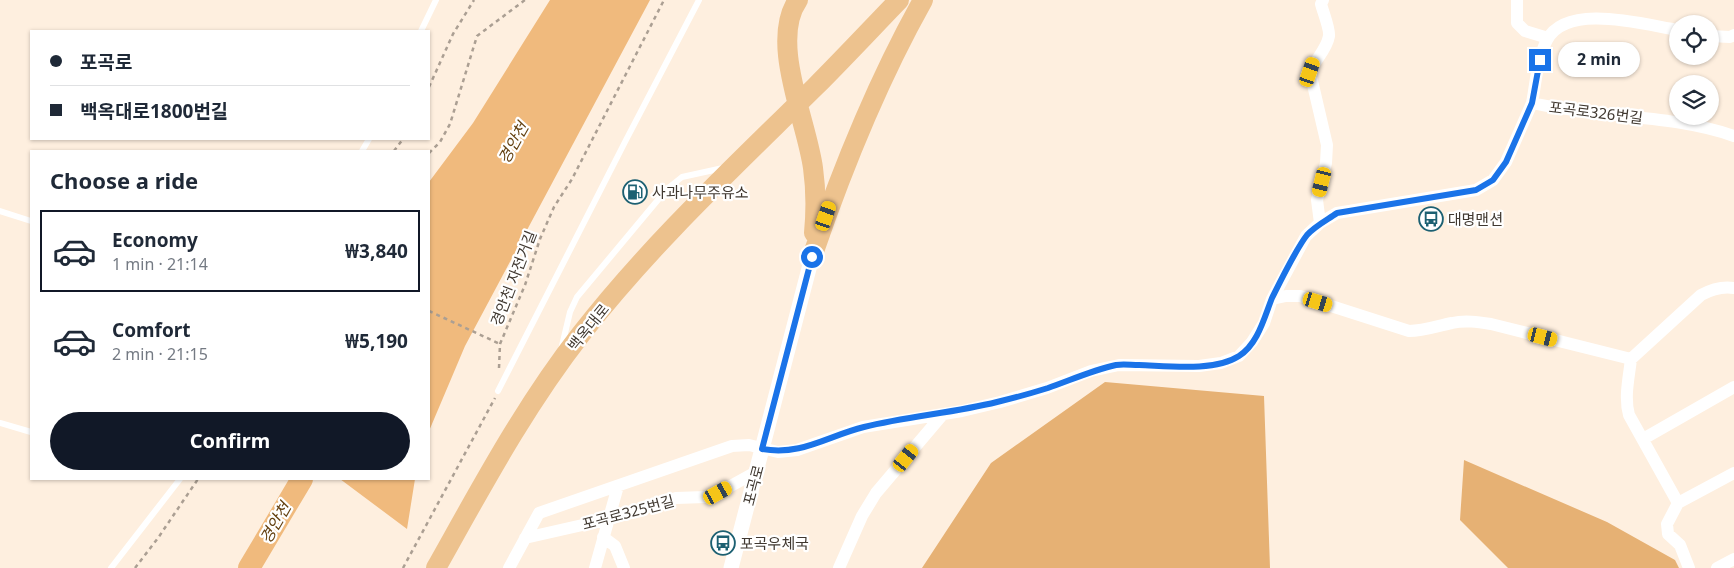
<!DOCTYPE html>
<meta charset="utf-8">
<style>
:root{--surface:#fff;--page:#f6f6f7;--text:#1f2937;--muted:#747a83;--line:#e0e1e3;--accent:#111827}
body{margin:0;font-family:"Noto Sans","Noto Sans KR",sans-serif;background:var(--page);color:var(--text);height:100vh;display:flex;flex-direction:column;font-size:19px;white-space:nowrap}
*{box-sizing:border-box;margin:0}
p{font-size:16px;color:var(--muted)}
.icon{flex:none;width:28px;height:28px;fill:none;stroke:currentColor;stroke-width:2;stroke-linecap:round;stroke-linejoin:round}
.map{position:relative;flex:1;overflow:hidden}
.details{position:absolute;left:30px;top:150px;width:400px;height:330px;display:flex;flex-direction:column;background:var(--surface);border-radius:0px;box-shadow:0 1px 4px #0004}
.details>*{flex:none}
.guide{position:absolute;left:30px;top:30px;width:400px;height:110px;border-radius:0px;box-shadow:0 1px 4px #0004;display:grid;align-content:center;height:110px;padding:0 20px;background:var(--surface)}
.buttons{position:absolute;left:1669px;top:15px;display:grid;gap:10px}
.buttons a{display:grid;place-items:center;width:50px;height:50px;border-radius:50%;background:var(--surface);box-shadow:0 1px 4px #0004;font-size:25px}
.end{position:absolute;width:22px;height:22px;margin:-11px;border:6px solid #1a73e8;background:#fff;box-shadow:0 0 0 2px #fff}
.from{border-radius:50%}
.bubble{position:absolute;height:35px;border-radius:18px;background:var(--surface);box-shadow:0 1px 4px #0004;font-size:16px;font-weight:700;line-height:35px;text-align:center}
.car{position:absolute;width:15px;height:30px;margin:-15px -8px;border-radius:6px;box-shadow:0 0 4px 1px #0007;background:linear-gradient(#f5c518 24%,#345 0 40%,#f5c518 0 76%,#345 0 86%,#f5c518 0)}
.guide b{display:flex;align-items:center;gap:18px;height:48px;font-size:19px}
.guide b+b{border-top:1px solid var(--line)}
.guide i{width:12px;height:12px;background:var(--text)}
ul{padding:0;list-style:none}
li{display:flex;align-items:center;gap:15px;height:82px;margin:0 10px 8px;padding:0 10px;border:2px solid transparent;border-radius:0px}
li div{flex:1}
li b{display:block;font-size:19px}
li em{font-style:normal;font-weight:700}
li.current{border-color:var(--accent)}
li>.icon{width:45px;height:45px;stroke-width:1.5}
h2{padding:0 20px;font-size:22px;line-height:60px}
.cta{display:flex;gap:10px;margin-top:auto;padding:10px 20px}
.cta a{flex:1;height:58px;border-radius:30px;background:var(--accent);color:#fff;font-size:20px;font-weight:700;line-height:58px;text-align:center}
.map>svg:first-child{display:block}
.forest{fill:#e6b174}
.water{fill:#f0ba7d}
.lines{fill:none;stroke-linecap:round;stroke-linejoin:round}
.river{stroke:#f0ba7d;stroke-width:22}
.path{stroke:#ab9f93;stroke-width:2.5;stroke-dasharray:4 4;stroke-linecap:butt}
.service{stroke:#fff;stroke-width:6}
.minor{stroke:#fff;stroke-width:12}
.tertiary{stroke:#fff;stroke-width:15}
.primary{stroke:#edc28e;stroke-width:20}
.route{stroke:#1a73e8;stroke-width:6}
.labels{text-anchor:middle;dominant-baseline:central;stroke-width:4.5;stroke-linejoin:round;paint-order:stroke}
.street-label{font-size:15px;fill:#403830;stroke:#fff}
.poi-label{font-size:15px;fill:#403830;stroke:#fff;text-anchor:start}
.water-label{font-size:16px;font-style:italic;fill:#634010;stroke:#fff}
</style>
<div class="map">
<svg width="1734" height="568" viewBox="0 0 1734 568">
<rect width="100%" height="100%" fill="#feefdf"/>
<!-- forest -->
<path class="forest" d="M 1105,382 L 1264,396 L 1270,568 L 922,568 L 991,463 Z
M 1464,460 L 1607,522 L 1675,560 L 1679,568 L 1508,568 L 1460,520 Z"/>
<!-- water -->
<path class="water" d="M 550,0 L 650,0 L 465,346 L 429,431 L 429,182 L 473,123 Z
M 340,479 L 415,479 L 407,529 Z"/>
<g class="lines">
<!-- river -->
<path class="river" d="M 249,568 L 302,479"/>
<!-- path -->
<path class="path" d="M 429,87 L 453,34 L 474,0
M 394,151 L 403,139
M 429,153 L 440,142 L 450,124 L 477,36 L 525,0
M 429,311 L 500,344
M 499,368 L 500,344 L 525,285 L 540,239 L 554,207 L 572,179 L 664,0
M 135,568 L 158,538 L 198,479
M 403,568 L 495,398"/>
<!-- service -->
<path class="service" d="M 421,31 L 436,0
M 362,151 L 369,139
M 0,211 L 31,221
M 561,350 L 570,312 L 577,297 L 667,189 L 682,177 L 723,168
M 498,391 L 626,140 L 699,0
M 0,423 L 31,432
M 111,568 L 180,479"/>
<!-- minor -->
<path class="minor" d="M 1517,0 L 1517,23 L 1525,31 L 1548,38
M 1710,36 L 1730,37 L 1734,35
M 1532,103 C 1536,82 1537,59 1547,40 C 1567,2 1645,25 1678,30
M 1320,223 L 1317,200 L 1326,163 L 1327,145 L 1310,72 C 1315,60 1327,49 1329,36 C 1330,29 1323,12 1321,4 L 1323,0
M 1272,299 L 1286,296 L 1300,296 L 1409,331 C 1424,331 1437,326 1452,323 C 1465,320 1478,322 1491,324 L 1631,359 L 1701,295 C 1712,289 1722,286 1734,288
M 1631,359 C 1629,377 1624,397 1629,415 L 1678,503
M 1643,439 L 1734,387
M 603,537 L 615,546 L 624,568
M 525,538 L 609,519 L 676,498 L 705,497 L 718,493 L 756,472
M 509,568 L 539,513 L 732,446 L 749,445 L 778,452 L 797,450 L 863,427 L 962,411 L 1000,402 L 1047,388 L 1091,371 L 1119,365 L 1199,366 L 1221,363 L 1239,356 L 1252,342 L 1264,323 L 1272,299 L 1306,236 L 1320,223 L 1337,213 L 1476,190 L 1493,180 L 1506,162 L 1532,103 C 1597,118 1672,114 1734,136
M 595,568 L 618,486
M 839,568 L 862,516 L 876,493 L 943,414
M 1689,568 L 1680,545 L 1668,534 L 1667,524 L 1678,503 L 1734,473
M 1717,568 L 1734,559"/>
<!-- tertiary -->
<path class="tertiary" d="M 731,568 L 812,257"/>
<!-- primary -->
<path class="primary" d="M 798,0 C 769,41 807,122 813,168 C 816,189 816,212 814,233
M 812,257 C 842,169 877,82 923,0
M 436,568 C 481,488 524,407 581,334 C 651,244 734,167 815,87 C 843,59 871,29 899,0"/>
</g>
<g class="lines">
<!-- route -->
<path class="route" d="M 812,257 L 762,449 C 802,456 827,436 864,427 C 908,416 953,413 997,402 C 1014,398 1032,393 1048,388 C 1071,380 1093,370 1116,365 C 1123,364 1131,365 1139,365 C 1168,366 1214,372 1239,356 C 1258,344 1264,318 1272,298 C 1280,282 1296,249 1307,235 C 1315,226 1327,220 1337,213 L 1476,190 L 1493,180 L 1506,162 L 1532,103 L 1540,60"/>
</g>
<!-- icons -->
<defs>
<g id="fuel-ring" transform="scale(1.25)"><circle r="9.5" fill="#fff" stroke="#1c6072" stroke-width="1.5"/><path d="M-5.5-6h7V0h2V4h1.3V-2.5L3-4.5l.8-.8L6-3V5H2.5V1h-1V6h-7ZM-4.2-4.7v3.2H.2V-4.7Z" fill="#1c6072"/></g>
<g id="bus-ring" transform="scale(1.25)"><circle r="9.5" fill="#fff" stroke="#1c6072" stroke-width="1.5"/><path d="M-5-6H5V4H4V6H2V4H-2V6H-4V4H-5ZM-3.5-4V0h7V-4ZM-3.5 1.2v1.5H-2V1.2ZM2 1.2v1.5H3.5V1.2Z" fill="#1c6072"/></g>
</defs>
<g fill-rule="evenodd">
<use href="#fuel-ring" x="635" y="192"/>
<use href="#bus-ring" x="1431" y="219"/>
<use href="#bus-ring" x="723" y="543"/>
</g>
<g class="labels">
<!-- street labels -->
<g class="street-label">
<text transform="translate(1596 112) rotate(7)">포곡로326번길</text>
<text transform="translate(513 278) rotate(-69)">경안천 자전거길</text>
<text transform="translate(588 327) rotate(-51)">백옥대로</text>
<text transform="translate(753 485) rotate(-75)">포곡로</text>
<text transform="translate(628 512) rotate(-15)">포곡로325번길</text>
</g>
<!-- poi labels -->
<g class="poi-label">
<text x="652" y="192">사과나무주유소</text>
<text x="1448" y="219">대명맨션</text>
<text x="740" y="543">포곡우체국</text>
</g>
<!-- water labels -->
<g class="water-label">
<text transform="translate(513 143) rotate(-61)">경안천</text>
<text transform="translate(275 523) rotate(-60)">경안천</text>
</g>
</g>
</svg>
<div class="buttons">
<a><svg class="icon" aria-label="locate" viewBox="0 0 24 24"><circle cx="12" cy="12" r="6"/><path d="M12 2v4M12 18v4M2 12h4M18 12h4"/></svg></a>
<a><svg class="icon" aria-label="layers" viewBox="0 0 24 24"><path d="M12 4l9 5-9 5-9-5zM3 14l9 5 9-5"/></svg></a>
</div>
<i class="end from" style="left:812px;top:257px"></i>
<i class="end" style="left:1540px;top:60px"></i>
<div class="bubble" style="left:1558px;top:42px;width:82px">2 min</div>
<i class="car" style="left:1310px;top:72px;rotate:19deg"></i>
<i class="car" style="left:1322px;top:182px;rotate:194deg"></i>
<i class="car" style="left:826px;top:216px;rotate:19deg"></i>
<i class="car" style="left:1318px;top:302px;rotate:107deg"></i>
<i class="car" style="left:1543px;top:337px;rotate:104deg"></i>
<i class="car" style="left:906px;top:458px;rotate:39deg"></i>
<i class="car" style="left:718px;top:493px;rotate:61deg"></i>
<div class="guide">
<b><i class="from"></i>포곡로</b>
<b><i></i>백옥대로1800번길</b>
</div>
<section class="details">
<h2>Choose a ride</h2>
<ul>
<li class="current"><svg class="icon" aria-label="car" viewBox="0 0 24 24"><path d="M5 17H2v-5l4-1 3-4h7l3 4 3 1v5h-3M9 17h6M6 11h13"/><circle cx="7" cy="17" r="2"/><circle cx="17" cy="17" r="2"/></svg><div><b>Economy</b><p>1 min · 21:14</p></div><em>₩3,840</em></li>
<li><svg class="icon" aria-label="car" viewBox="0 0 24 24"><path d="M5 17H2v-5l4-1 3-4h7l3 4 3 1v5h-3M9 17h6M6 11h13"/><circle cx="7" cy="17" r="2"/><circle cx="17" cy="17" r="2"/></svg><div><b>Comfort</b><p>2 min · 21:15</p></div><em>₩5,190</em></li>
</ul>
<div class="cta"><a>Confirm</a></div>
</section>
</div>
